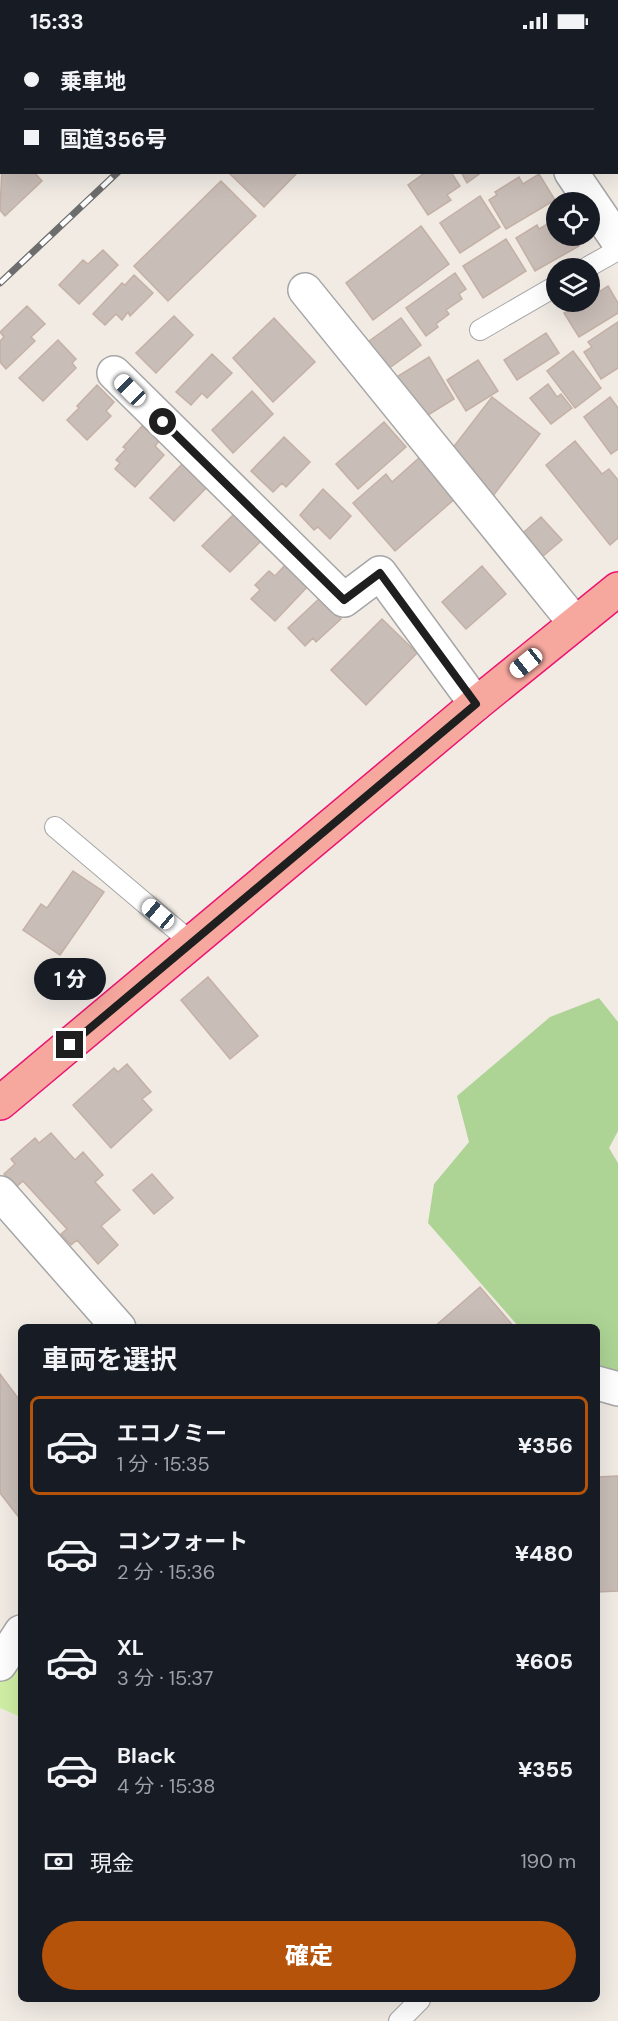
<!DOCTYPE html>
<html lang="ja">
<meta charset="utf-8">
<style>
:root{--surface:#171b24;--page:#20242c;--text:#f1f3f6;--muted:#9ea1a6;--line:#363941;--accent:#b45309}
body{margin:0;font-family:"DM Sans","Noto Sans JP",sans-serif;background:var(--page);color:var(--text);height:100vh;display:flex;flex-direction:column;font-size:22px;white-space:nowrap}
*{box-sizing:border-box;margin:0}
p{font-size:20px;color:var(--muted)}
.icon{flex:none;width:33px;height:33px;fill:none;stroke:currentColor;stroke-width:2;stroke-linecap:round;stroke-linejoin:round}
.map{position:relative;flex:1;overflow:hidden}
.panel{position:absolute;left:18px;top:1282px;width:582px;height:678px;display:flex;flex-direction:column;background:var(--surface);border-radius:9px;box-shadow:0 6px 24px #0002}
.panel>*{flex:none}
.hud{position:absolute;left:0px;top:0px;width:618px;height:132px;box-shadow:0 6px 24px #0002;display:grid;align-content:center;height:132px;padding:0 24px;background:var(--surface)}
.controls{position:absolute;left:546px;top:150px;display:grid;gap:12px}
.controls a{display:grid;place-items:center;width:54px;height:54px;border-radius:50%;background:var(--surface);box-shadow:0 6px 24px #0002;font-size:30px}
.end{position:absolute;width:27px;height:27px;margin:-14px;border:8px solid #1f1f1f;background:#fff;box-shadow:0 0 0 3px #fff}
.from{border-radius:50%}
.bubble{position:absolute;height:42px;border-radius:21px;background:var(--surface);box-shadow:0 6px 24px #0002;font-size:20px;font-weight:800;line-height:42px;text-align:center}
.car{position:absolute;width:18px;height:36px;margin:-18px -9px;border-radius:8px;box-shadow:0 0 4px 2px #0007;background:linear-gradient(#fff 24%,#345 0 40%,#fff 0 76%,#345 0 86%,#fff 0)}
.hud b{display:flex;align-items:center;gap:21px;height:57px;font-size:22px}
.hud b+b{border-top:2px solid var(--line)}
.hud i{width:15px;height:15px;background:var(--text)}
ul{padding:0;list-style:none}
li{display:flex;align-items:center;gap:18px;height:99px;margin:0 12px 9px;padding:0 12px;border:3px solid transparent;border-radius:9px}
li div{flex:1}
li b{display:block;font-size:22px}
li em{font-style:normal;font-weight:800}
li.current{border-color:var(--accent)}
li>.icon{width:54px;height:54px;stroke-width:1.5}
h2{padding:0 24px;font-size:27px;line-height:72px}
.pay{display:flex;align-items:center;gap:15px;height:66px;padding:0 24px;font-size:22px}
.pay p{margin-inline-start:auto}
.primary-button{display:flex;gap:12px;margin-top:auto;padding:12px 24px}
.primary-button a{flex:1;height:69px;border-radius:36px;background:var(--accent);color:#fff;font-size:24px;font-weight:800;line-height:69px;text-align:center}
.status{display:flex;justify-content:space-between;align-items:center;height:42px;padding:0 30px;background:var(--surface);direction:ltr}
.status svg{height:16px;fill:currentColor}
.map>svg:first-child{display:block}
.grass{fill:#d0efa5}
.forest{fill:#add495}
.building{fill:#c9bdb7;stroke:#c4b0a5;stroke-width:1.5}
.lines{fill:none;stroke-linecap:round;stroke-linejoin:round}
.service-casing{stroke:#a6a6a6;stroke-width:22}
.minor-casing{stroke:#a6a6a6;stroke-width:36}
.trunk-casing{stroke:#eb1471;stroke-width:36}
.service{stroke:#fff;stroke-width:20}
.minor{stroke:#fff;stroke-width:33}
.trunk{stroke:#f7a89e;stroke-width:33}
.rail-casing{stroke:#6d6d6d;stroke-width:7}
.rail{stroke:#fff;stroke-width:4.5;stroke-dasharray:14;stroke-linecap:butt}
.route{stroke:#1f1f1f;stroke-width:8}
</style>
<div class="status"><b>15:33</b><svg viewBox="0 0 49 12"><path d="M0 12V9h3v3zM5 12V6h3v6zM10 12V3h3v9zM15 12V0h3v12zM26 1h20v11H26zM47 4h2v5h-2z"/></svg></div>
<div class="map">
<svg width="618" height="1979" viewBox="0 0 618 1979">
<rect width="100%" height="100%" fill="#f1ebe4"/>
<!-- grass -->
<path class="grass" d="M 21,1603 L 21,1675 L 0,1666 L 0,1639 Z"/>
<!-- forest -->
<path class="forest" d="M 599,956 L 618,980 L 618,1089 L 609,1106 L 618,1121 L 618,1335 L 597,1329 L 597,1286 L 519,1285 L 428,1181 L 434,1142 L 469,1100 L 457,1054 L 550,975 Z"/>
<!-- building -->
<path class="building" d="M 2,125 L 2,130 L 34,130 L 42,139 L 5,174 L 0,168 Z
M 228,130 L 298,130 L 264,165 Z
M 426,130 L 451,130 L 460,144 L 447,153 L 451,158 L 428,173 L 408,143 Z
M 461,130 L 482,130 L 467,141 Z
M 539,132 L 555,158 L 506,187 L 489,158 L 497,153 L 495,150 L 519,135 L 523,142 Z
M 221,139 L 256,174 L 168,259 L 134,224 Z
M 480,154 L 500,185 L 460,211 L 440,181 Z
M 556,177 L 556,194 L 573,194 L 579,204 L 535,229 L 516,196 L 537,183 L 539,187 Z
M 421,184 L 449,222 L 373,278 L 346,241 Z
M 506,197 L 526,229 L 483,256 L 463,224 Z
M 103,208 L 118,223 L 79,262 L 59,243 L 83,218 L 88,222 Z
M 455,231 L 466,247 L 459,252 L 462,257 L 446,268 L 449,272 L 436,282 L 438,285 L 426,294 L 406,266 Z
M 134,233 L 153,251 L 130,274 L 128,270 L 122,278 L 116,272 L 105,283 L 93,272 L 122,241 L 125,243 Z
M 608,244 L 618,261 L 618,271 L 579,295 L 564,271 L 584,260 L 590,260 L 590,256 Z
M 27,264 L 45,282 L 31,295 L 35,299 L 6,327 L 0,320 L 0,299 L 4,295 L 0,290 Z
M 174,274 L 193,293 L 156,331 L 136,311 Z
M 274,276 L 315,320 L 273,360 L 233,316 Z
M 401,276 L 421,303 L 388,327 L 368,300 Z
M 618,280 L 618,326 L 601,337 L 584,310 L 592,305 L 588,300 Z
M 546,291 L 559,311 L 517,338 L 504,318 Z
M 58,298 L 76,317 L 72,321 L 76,326 L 43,359 L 19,336 Z
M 573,309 L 601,346 L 575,366 L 547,329 Z
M 212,312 L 232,331 L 207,356 L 202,351 L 191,363 L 176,350 Z
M 429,315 L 454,357 L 420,378 L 395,336 Z
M 478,318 L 498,349 L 466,369 L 447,338 Z
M 548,342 L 557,355 L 561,352 L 572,366 L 551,382 L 530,356 Z
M 97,343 L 114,360 L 106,369 L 111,374 L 87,398 L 67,378 L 79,366 L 77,364 Z
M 252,349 L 273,372 L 233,411 L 212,388 Z
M 492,355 L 540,392 L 493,454 L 445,416 Z
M 610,355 L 618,366 L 618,407 L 611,412 L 584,375 Z
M 384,380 L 406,405 L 358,447 L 336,422 Z
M 142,384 L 159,399 L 155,404 L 164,413 L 135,445 L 115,427 L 120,421 L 116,418 L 126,407 L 123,405 Z
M 284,395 L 310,420 L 286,445 L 282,441 L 273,450 L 251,429 Z
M 575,399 L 602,432 L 609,427 L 618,438 L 618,496 L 610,503 L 546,423 Z
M 420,415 L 457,455 L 395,509 L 353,461 L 386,432 L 392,440 Z
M 183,421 L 208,444 L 174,479 L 150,456 Z
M 323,447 L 351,474 L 330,497 L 318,485 L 314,488 L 300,473 Z
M 234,472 L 261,499 L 230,530 L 202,504 Z
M 541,475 L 562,498 L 536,520 L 516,497 Z
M 287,521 L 310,542 L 275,579 L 251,557 L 260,548 L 255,543 L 269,529 L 275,534 Z
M 482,524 L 506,552 L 466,587 L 442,560 Z
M 321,555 L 341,577 L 316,600 L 313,596 L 305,604 L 288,586 Z
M 382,577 L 417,611 L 366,663 L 331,628 Z
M 73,829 L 104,850 L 60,913 L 23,888 L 41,862 L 47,866 Z
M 208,935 L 258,994 L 230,1017 L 181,958 Z
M 127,1022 L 151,1050 L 142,1057 L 152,1068 L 111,1106 L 73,1063 L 114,1026 L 118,1030 Z
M 51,1091 L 75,1118 L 83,1110 L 103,1133 L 95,1140 L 120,1168 L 101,1184 L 118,1203 L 98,1222 L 77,1198 L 71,1203 L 61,1192 L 67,1187 L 23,1139 L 16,1145 L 4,1132 L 15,1122 L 11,1117 L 35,1096 L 39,1101 Z
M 152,1132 L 173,1156 L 154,1172 L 133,1148 Z
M 480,1245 L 515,1286 L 433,1286 Z
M 0,1332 L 21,1360 L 21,1478 L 0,1451 Z
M 618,1434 L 618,1549 L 597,1550 L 597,1435 Z"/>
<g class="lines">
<!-- service casing -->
<g class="service-casing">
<path id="service" d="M 586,226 L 618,208
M 480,288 L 556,244
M 55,785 L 192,901
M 399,1979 L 420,1958"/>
</g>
<!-- minor casing -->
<g class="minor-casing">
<path id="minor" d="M 482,0 L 483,2
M 72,2 L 74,0
M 0,16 L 2,17
M 0,68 L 2,67
M 571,130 L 618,199
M 305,248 L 575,581
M 114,331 L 344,558 L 380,531 L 476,662
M 0,1151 L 119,1286
M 597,1341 L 618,1347
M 0,1622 L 21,1590"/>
</g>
<!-- trunk casing -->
<g class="trunk-casing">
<path id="trunk" d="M 0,1061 L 476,662 L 618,547"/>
</g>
<!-- service -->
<use href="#service" class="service"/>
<!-- minor -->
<use href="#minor" class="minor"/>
<!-- trunk -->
<use href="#trunk" class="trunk"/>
<!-- rail casing -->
<g class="rail-casing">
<path id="rail" d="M 256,2 L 257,0
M 0,241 L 118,130"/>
</g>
<!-- rail -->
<use href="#rail" class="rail"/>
</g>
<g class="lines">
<!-- route -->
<path class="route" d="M 70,1003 L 476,662 L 380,531 L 344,558 L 163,380"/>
</g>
</svg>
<div class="controls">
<a><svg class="icon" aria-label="locate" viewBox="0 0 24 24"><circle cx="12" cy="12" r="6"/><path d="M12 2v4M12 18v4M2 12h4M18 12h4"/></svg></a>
<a><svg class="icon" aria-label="layers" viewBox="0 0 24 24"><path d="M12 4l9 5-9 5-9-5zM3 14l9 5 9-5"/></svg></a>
</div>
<i class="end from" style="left:163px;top:380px"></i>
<i class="end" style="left:70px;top:1003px"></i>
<div class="bubble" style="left:34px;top:916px;width:72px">1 分</div>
<i class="car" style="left:130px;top:348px;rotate:315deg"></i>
<i class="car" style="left:526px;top:621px;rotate:231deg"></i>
<i class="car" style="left:158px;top:872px;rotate:310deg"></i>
<div class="hud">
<b><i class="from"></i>乗車地</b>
<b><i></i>国道356号</b>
</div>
<section class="panel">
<h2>車両を選択</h2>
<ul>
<li class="current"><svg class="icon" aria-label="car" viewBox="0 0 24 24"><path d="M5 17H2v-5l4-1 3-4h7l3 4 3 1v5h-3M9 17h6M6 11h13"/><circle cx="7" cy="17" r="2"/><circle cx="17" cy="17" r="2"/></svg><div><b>エコノミー</b><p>1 分 · 15:35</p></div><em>¥356</em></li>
<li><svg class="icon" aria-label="car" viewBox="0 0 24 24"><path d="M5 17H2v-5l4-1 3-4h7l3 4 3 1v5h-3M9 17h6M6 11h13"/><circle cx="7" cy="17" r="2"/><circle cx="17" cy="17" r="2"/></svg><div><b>コンフォート</b><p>2 分 · 15:36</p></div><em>¥480</em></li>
<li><svg class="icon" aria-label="car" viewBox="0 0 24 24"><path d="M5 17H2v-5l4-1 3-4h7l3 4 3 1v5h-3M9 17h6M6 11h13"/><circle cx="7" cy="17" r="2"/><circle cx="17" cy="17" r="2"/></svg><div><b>XL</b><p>3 分 · 15:37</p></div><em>¥605</em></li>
<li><svg class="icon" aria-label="car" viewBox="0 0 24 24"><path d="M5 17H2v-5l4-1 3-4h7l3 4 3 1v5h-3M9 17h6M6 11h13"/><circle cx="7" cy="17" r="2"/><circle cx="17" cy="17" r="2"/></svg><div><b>Black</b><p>4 分 · 15:38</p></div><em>¥355</em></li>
</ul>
<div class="pay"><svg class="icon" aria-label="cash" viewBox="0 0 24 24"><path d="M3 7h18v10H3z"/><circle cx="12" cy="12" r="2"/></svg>現金<p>190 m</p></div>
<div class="primary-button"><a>確定</a></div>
</section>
</div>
